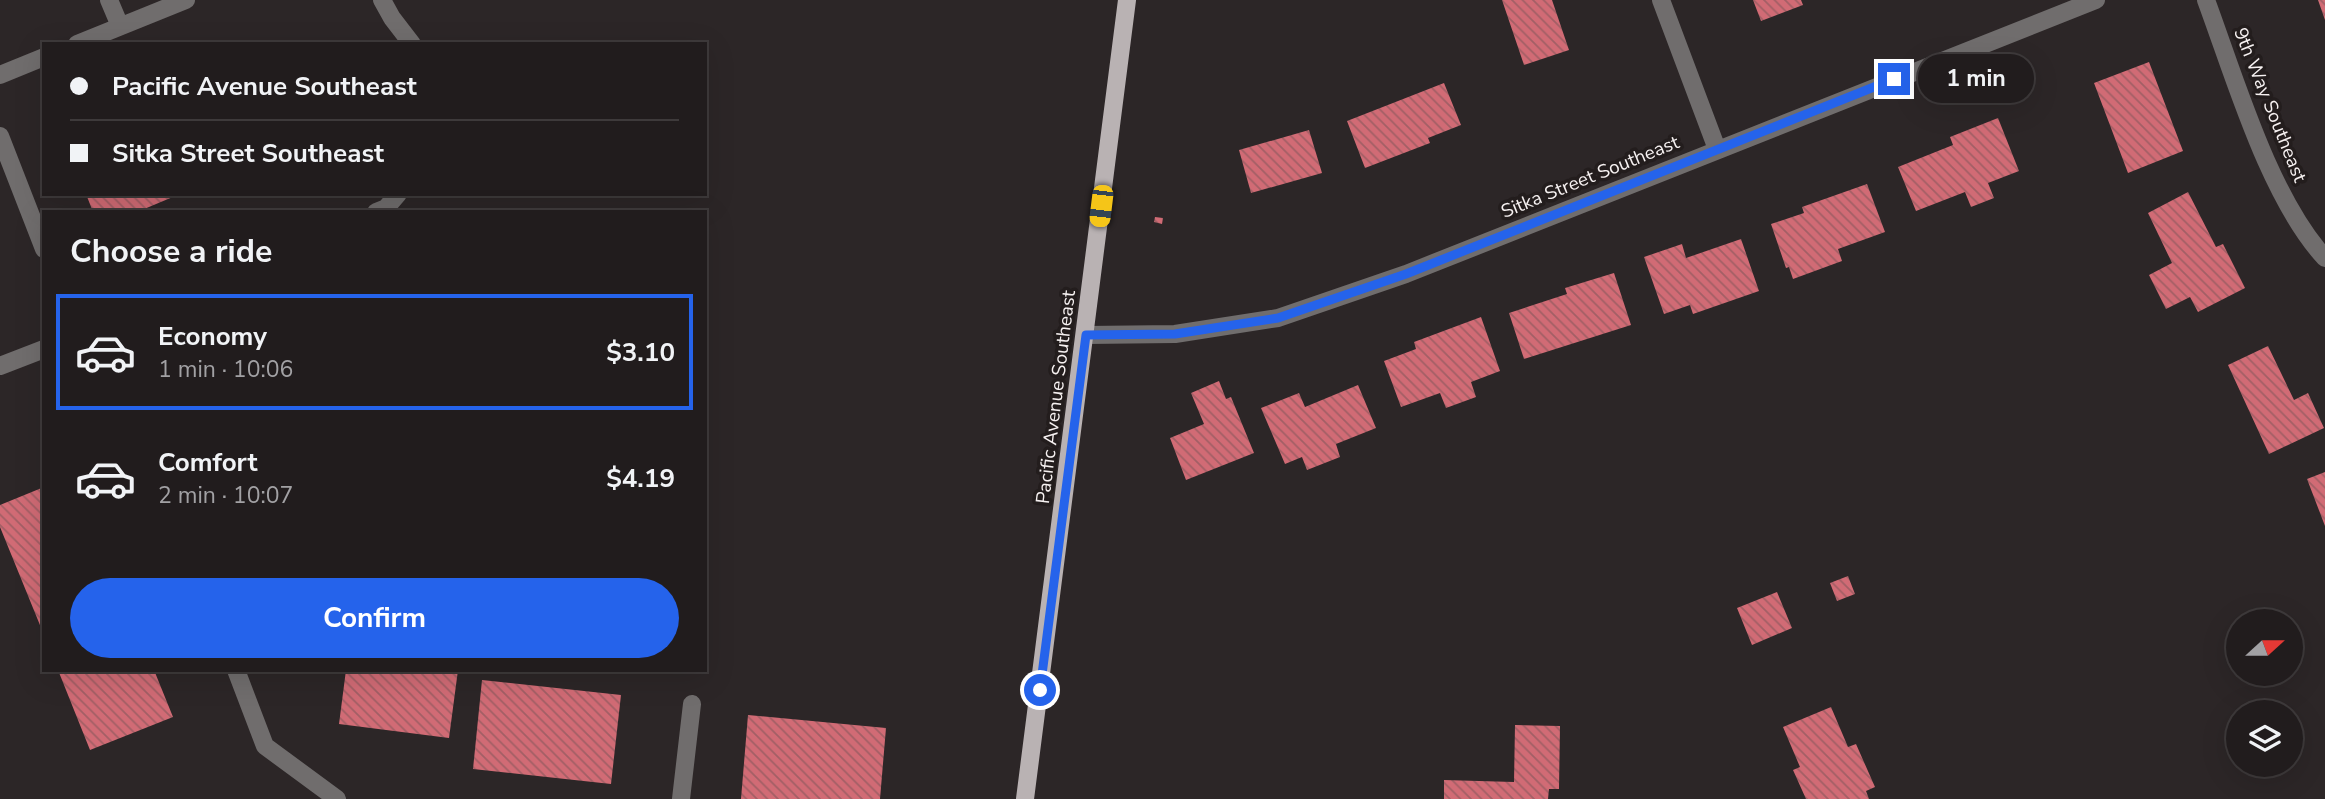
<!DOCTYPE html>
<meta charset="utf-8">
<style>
:root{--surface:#211c1d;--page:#292526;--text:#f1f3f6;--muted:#a2a1a4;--line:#3e3a3b;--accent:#2563eb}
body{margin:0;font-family:"Nunito Sans",sans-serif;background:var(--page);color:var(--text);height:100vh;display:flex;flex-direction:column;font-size:26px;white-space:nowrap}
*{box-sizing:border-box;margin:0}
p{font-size:23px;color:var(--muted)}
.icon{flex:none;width:38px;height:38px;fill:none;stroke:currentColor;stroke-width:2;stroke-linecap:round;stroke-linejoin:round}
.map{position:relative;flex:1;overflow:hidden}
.sheet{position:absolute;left:42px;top:210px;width:665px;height:462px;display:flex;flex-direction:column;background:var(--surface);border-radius:0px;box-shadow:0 7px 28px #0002,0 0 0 2px var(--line)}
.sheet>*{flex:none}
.guide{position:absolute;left:42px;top:42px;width:665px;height:154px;border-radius:0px;box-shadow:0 7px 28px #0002,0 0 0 2px var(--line);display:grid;align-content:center;height:154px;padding:0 28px;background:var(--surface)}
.needle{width:46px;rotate:69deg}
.buttons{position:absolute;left:2226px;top:609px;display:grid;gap:14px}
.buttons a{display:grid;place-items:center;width:77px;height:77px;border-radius:50%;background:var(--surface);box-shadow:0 7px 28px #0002,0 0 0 2px var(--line);font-size:35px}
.end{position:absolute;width:32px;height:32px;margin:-16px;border:9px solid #2563eb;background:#fff;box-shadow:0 0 0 4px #fff}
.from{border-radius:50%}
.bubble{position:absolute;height:49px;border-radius:24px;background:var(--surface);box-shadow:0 7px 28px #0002,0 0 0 2px var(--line);font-size:23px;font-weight:700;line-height:49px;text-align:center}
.car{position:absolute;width:21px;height:42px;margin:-21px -10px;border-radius:9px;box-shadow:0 0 5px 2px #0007;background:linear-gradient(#f5c518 24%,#345 0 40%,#f5c518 0 76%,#345 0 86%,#f5c518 0)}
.guide b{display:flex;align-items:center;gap:24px;height:66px;font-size:26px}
.guide b+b{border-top:2px solid var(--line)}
.guide i{width:18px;height:18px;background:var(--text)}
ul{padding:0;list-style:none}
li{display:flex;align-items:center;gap:21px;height:116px;margin:0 14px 10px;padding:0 14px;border:4px solid transparent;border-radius:0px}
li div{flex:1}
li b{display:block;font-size:26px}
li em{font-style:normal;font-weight:700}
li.active{border-color:var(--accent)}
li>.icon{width:63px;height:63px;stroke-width:1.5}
h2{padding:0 28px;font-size:32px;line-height:84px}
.action{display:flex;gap:14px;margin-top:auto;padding:14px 28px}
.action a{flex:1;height:80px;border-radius:42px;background:var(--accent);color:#fff;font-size:28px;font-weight:700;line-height:80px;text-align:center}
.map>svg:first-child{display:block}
.building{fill:url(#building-back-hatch)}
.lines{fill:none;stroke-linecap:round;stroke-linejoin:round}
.minor{stroke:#706d6d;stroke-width:18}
.primary{stroke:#b9b2b3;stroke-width:18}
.route{stroke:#2563eb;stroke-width:9}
.labels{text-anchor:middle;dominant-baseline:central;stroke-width:7;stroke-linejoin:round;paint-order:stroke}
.street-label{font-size:19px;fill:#f6f1f1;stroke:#231d1d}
</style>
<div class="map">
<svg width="2325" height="799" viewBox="0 0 2325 799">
<defs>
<pattern id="building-back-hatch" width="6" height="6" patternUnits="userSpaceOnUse" patternTransform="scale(1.75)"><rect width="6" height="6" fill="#d16b75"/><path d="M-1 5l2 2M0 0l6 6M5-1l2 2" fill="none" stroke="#a25f65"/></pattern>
</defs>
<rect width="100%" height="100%" fill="#2c2627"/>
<!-- building -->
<path class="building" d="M 1502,0 L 1552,0 L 1569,50 L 1524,65 Z
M 1753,0 L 1801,0 L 1803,5 L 1761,21 Z
M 2318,0 L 2325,0 L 2325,20 Z
M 2149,62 L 2183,151 L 2128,173 L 2094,83 Z
M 1444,83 L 1461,125 L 1428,138 L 1430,143 L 1365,168 L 1347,121 Z
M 1998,118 L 2019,171 L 1988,183 L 1994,198 L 1971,207 L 1965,192 L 1916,211 L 1898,167 L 1953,145 L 1950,137 Z
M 1309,130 L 1322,173 L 1251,193 L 1239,150 Z
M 1867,184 L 1885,232 L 1838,249 L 1842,261 L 1793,279 L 1789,267 L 1786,268 L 1771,224 L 1804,213 L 1802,207 Z
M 2188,192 L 2216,247 L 2223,244 L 2245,288 L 2198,312 L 2190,297 L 2166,309 L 2149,275 L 2172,263 L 2148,213 Z
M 86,194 L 180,194 L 137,212 L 93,212 Z
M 1155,217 L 1163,218 L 1162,224 L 1154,222 Z
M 1741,239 L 1759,291 L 1693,314 L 1690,305 L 1664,314 L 1644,257 L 1682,244 L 1686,258 Z
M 1614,273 L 1631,325 L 1524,359 L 1509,313 L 1567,294 L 1565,288 Z
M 1481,317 L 1500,371 L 1471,382 L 1476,397 L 1446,408 L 1440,393 L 1401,407 L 1384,361 L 1416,349 L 1414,342 Z
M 2268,346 L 2294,400 L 2308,393 L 2324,428 L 2269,454 L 2228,365 Z
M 1219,381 L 1226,399 L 1231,397 L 1254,453 L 1186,480 L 1170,438 L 1204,424 L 1191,393 Z
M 1358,385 L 1376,428 L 1336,444 L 1340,457 L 1307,470 L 1302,457 L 1285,464 L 1261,408 L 1299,393 L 1305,407 Z
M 2325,472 L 2325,526 L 2307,479 Z
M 44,487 L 44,635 L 0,527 L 0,505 Z
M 1848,576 L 1855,594 L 1837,601 L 1830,583 Z
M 1777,592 L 1792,628 L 1752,645 L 1737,608 Z
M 58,670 L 154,670 L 173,717 L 90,750 Z
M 346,670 L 458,670 L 449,738 L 339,724 Z
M 482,680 L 621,695 L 611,784 L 473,769 Z
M 1831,707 L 1848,747 L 1856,744 L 1875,787 L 1866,791 L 1869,799 L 1806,799 L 1793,770 L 1800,767 L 1783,727 Z
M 748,715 L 886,728 L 880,799 L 741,799 Z
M 1515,725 L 1560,726 L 1559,789 L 1549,789 L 1548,799 L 1444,799 L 1444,780 L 1514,782 Z"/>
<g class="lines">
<!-- minor -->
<path class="minor" d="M 109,0 L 120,26
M 382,0 L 392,18 L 412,44
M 1661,0 L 1717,149
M 2206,0 C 2235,78 2269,197 2325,258
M 77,44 L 186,0
M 0,75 L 44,57
M 0,136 L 44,249
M 376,212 L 386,208 L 398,194
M 1086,335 L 1175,334 L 1278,318 L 1406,274 L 2096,0
M 0,366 L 44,349
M 236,670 L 265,746 L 337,799
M 681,799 L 692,704"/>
<!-- primary -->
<path class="primary" d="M 1025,799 L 1127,0"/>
</g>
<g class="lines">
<!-- route -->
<path class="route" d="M 1040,690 L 1086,335 L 1175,334 L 1278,318 L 1406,274 L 1894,79"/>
</g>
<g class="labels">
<!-- street labels -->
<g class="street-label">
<text transform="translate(2270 105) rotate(68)">9th Way Southeast</text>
<text transform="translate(1590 177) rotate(-22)">Sitka Street Southeast</text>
<text transform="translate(1056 397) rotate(-83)">Pacific Avenue Southeast</text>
</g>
</g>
</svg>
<div class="buttons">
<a><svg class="needle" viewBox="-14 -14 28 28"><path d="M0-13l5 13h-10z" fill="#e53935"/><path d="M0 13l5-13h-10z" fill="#a2a1a4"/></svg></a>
<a><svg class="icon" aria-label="layers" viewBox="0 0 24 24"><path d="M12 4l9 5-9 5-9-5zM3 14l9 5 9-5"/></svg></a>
</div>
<i class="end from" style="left:1040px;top:690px"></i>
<i class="end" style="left:1894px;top:79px"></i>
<div class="bubble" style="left:1918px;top:54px;width:116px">1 min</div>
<i class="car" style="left:1101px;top:206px;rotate:187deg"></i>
<div class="guide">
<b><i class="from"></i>Pacific Avenue Southeast</b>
<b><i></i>Sitka Street Southeast</b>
</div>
<section class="sheet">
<h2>Choose a ride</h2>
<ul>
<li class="active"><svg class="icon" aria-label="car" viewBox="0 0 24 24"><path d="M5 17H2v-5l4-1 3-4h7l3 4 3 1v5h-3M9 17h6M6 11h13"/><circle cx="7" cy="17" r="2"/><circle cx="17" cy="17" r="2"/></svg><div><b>Economy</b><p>1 min · 10:06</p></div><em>$3.10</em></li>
<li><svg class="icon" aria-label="car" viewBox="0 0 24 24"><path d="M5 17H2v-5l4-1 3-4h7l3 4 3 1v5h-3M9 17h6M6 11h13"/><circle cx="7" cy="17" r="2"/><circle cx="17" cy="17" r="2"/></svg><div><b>Comfort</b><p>2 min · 10:07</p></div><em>$4.19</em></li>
</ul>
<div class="action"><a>Confirm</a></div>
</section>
</div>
